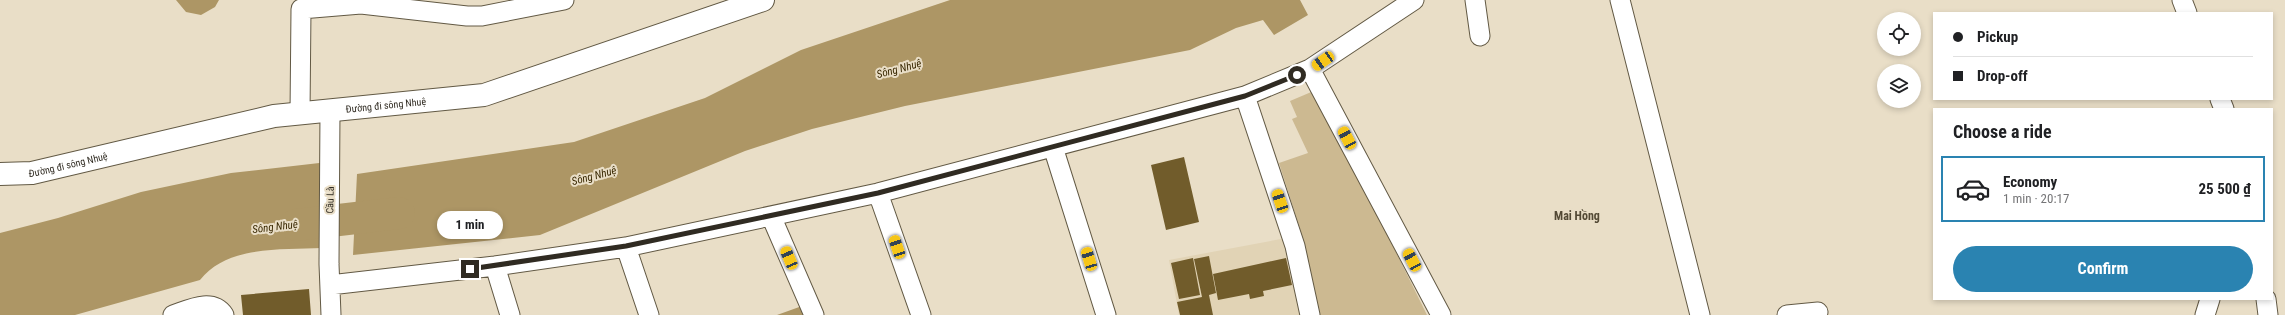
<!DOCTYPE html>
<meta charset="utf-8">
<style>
:root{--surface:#fff;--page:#f6f6f6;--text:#202124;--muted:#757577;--line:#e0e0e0;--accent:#2a83b1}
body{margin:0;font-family:"Roboto Condensed",sans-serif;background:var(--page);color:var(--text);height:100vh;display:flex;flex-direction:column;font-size:15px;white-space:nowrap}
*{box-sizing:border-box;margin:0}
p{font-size:13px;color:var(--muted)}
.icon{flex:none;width:22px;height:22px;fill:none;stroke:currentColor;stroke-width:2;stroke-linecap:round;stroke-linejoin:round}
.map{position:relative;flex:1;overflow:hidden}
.sheet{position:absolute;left:1933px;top:108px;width:340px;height:192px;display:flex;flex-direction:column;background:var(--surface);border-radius:0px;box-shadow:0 2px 6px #0003}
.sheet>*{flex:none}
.top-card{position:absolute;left:1933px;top:12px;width:340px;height:88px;border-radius:0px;box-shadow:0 2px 6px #0003;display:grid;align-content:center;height:88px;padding:0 20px;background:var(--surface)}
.tools{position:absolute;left:1877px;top:12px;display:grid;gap:8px}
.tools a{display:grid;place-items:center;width:44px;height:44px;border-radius:50%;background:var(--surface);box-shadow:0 2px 6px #0003;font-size:20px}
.end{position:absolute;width:18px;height:18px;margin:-9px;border:5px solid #302b22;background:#fff;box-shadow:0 0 0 2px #fff}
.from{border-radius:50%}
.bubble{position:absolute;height:28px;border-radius:14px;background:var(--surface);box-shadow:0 2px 6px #0003;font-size:13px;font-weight:700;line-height:28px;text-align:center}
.car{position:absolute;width:12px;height:24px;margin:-12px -6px;border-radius:5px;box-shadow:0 0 3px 1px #0007;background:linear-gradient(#f5c518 24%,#345 0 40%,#f5c518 0 76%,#345 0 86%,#f5c518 0)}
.top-card b{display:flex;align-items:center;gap:14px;height:38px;font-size:15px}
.top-card b+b{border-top:1px solid var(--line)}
.top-card i{width:10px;height:10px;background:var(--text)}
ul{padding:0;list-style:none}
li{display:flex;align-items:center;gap:12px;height:66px;margin:0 8px 6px;padding:0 12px;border:2px solid var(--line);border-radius:0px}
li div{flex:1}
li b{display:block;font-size:15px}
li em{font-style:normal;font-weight:700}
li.active{border-color:var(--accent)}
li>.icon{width:36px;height:36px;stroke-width:1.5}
h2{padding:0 20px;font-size:18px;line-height:48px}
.action{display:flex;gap:8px;margin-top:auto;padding:8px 20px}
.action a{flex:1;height:46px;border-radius:24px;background:var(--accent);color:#fff;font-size:16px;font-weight:700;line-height:46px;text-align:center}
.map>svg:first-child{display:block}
.built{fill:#e1d3b5}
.green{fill:#ccb991}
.water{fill:#ad9665}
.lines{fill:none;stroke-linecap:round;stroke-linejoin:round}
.river{stroke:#ad9665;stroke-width:32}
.building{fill:#715c2b}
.street-casing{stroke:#625944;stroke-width:21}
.secondary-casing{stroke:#625944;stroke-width:24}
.street{stroke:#fff;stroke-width:19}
.secondary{stroke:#fff;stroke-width:22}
.route{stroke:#302b22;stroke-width:5}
.labels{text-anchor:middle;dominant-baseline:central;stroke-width:4;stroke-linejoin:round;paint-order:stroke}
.street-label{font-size:10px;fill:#302b22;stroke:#e9dec7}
.water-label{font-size:11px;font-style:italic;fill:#382700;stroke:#e9dec7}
.quarter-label{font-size:12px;font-weight:bold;fill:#534935;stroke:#e9dec7}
</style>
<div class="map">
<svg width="2285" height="315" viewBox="0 0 2285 315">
<rect width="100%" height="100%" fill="#e9dec7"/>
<!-- built -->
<path class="built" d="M 1286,238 L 1305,315 L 1179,315 L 1169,260 Z"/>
<!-- green -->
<path class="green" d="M 1316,90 L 1427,315 L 1318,315 L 1300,229 L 1279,163 L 1308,153 L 1292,119 L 1297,117 L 1290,101 Z"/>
<!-- water -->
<path class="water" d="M 176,0 L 219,0 L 215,7 L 201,15 L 186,12 Z
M 950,0 L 1300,0 L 1308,15 L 1274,35 L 1263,20 L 1236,28 L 1190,50 L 905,106 L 812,129 L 745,151 L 540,235 L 353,255 L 357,174 L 574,142 L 705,98 L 801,50 Z
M 328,162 L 322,248 C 281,250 228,245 200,280 L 75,315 L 0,315 L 0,233 L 58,218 L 141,192 L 231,173 Z
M 802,306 L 806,315 L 777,315 Z"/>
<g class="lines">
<!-- river -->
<path class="river" d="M 296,225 L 399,213"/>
</g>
<!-- building -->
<path class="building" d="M 1184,157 L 1199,222 L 1166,230 L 1151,165 Z
M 1209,256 L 1216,293 L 1209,295 L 1213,315 L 1180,315 L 1177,302 L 1202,297 L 1194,259 Z
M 1193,258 L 1200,295 L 1179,299 L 1171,263 Z
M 1286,258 L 1292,285 L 1263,291 L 1264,296 L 1250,299 L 1249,294 L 1218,300 L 1213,274 Z
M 309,289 L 311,315 L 243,315 L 241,295 Z"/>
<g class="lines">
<!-- street casing -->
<g class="street-casing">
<path id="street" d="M 1475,0 L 1480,36
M 1620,0 L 1700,315
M 2182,0 L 2187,13
M 1310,69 L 1441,315
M 1245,96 L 1295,246 L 1310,315
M 2220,99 L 2224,109
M 330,111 L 329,264 L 331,315
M 300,114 L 301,9 L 361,4 L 467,16 L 482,16 L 564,0
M 1053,147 L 1106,315
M 878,193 L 921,315
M 771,216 L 814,315
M 626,247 L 649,315
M 495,266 L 510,315
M 330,285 L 495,266 L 626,247 L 878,193 L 1245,96 L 1310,69 L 1414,0
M 2266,299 L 2268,315
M 173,315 C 188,310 212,297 224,315
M 1787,315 L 1818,312
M 2205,315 L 2210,299"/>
</g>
<!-- secondary casing -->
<g class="secondary-casing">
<g id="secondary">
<path id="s1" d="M 0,174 L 32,173 L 274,116 L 484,95 L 763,0"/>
</g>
</g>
<!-- street -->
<use href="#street" class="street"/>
<!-- secondary -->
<use href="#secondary" class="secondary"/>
</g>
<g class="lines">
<!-- route -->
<path class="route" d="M 470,269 L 626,246 L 878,193 L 1245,96 L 1297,75"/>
</g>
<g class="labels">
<!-- street labels -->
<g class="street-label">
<text stroke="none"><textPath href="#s1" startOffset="393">Đường đi sông Nhuệ</textPath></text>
<text stroke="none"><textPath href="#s1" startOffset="69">Đường đi sông Nhuệ</textPath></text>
<text transform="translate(330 200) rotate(-89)">Cầu Là</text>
</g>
<!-- water labels -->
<g class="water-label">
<text transform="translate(899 69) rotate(-15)">Sông Nhuệ</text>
<text transform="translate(594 176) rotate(-15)">Sông Nhuệ</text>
<text transform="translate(275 227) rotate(-7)">Sông Nhuệ</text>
</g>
<!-- quarter labels -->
<g class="quarter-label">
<text x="1577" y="216">Mai Hồng</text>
</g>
</g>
</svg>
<div class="tools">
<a><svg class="icon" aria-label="locate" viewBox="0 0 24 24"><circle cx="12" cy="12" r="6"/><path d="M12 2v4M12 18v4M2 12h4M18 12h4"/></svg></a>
<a><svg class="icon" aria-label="layers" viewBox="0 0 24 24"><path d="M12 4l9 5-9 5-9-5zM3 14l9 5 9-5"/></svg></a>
</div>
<i class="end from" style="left:1297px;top:75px"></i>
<i class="end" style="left:470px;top:269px"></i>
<div class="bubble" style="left:437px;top:211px;width:66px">1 min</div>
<i class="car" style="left:1323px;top:61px;rotate:236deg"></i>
<i class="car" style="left:1347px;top:138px;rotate:332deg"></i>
<i class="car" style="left:1280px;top:201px;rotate:341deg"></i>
<i class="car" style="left:897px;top:247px;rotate:341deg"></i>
<i class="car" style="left:789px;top:258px;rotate:337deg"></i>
<i class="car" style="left:1089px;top:259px;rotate:343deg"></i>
<i class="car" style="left:1412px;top:260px;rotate:332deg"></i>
<div class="top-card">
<b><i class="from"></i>Pickup</b>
<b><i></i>Drop-off</b>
</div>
<section class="sheet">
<h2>Choose a ride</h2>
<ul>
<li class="active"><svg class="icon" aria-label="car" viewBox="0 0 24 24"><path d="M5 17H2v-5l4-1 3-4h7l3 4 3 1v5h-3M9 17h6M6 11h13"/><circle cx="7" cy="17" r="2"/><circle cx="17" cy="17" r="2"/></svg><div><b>Economy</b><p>1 min · 20:17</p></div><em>25 500 ₫</em></li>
</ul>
<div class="action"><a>Confirm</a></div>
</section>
</div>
